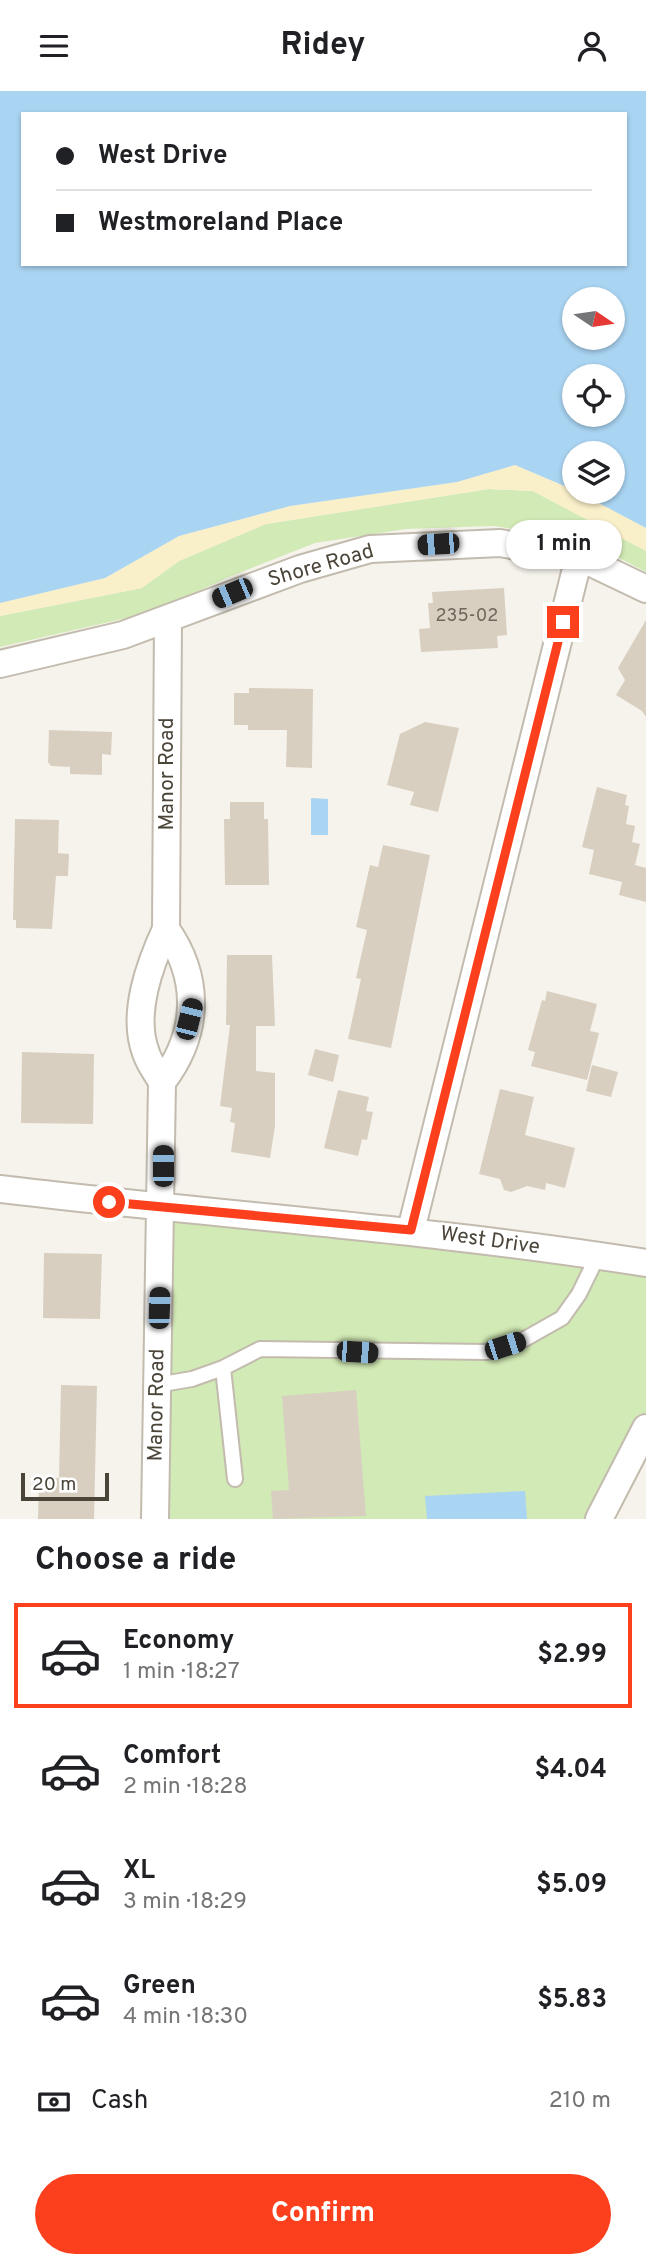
<!DOCTYPE html>
<meta charset="utf-8">
<style>
:root{--surface:#fff;--page:#f6f6f6;--text:#202124;--muted:#757577;--line:#e0e0e0;--accent:#fc3f1d}
body{margin:0;font-family:Overpass,sans-serif;background:var(--page);color:var(--text);height:100vh;display:flex;flex-direction:column;font-size:26px;white-space:nowrap}
*{box-sizing:border-box;margin:0}
p{font-size:23px;color:var(--muted)}
.icon{flex:none;width:38px;height:38px;fill:none;stroke:currentColor;stroke-width:2;stroke-linecap:round;stroke-linejoin:round}
.map{position:relative;height:1428px;overflow:hidden}
.panel{display:flex;flex-direction:column;background:var(--surface);flex:1}
.panel>*{flex:none}
.guide{position:absolute;left:21px;top:21px;width:606px;height:154px;border-radius:0px;box-shadow:0 2px 5px #0004;display:grid;align-content:center;height:154px;padding:0 35px;background:var(--surface)}
.needle{width:46px;rotate:103deg}
.controls{position:absolute;left:562px;top:196px;display:grid;gap:14px}
.controls a{display:grid;place-items:center;width:63px;height:63px;border-radius:50%;background:var(--surface);box-shadow:0 2px 5px #0004;font-size:35px}
.scale{position:absolute;left:21px;bottom:18px;width:88px;box-sizing:border-box;padding-left:7px;border:4px solid #4b4439;border-top:0;font-size:19px;line-height:24px;white-space:nowrap;color:#4b4439;-webkit-text-stroke:5px #fff;paint-order:stroke}
.end{position:absolute;width:32px;height:32px;margin:-16px;border:9px solid #fc3f1d;background:#fff;box-shadow:0 0 0 4px #fff}
.from{border-radius:50%}
.bubble{position:absolute;height:49px;border-radius:24px;background:var(--surface);box-shadow:0 2px 5px #0004;font-size:23px;font-weight:700;line-height:49px;text-align:center}
.car{position:absolute;width:21px;height:42px;margin:-21px -10px;border-radius:9px;box-shadow:0 0 5px 2px #0007;background:linear-gradient(#222 24%,#8ab4d8 0 40%,#222 0 76%,#8ab4d8 0 86%,#222 0)}
.guide b{display:flex;align-items:center;gap:24px;height:66px;font-size:26px}
.guide b+b{border-top:2px solid var(--line)}
.guide i{width:18px;height:18px;background:var(--text)}
ul{padding:0;list-style:none}
li{display:flex;align-items:center;gap:21px;height:105px;margin:0 14px 10px;padding:0 21px;border:4px solid transparent;border-radius:0px}
li div{flex:1}
li b{display:block;font-size:26px}
li em{font-style:normal;font-weight:700}
li.selected{border-color:var(--accent)}
li>.icon{width:63px;height:63px;stroke-width:1.5}
h2{padding:0 35px;font-size:32px;line-height:84px}
.pay{display:flex;align-items:center;gap:18px;height:77px;padding:0 35px;font-size:26px}
.pay p{margin-inline-start:auto}
.action{display:flex;gap:14px;margin-top:auto;padding:14px 35px}
.action a{flex:1;height:80px;border-radius:42px;background:var(--accent);color:#fff;font-size:28px;font-weight:700;line-height:80px;text-align:center}
header{display:flex;justify-content:space-between;align-items:center;height:91px;padding:0 35px;background:var(--surface);font-size:32px;font-weight:700}
.map>svg:first-child{display:block}
.green{fill:#d2eab5}
.sand{fill:#f9efc9}
.water{fill:#a9d4f2;fill-rule:evenodd}
.building{fill:#d8cfc1}
.lines{fill:none;stroke-linecap:round;stroke-linejoin:round}
.service-casing{stroke:#c2bbae;stroke-width:18}
.minor-casing{stroke:#c2bbae;stroke-width:30}
.service{stroke:#fff;stroke-width:14}
.minor{stroke:#fff;stroke-width:26}
.route{stroke:#fc3f1d;stroke-width:9}
.labels{text-anchor:middle;dominant-baseline:central;stroke-width:5;stroke-linejoin:round;paint-order:stroke}
.number-label{font-size:18px;fill:#6e675b}
.street-label{font-size:21px;fill:#4b4439;stroke:#fff}
</style>
<header><svg class="icon" aria-label="menu" viewBox="0 0 24 24"><path d="M4 6h16M4 12h16M4 18h16"/></svg>Ridey<svg class="icon" aria-label="person" viewBox="0 0 24 24"><circle cx="12" cy="8" r="4"/><path d="M4 21q1-7 8-7t8 7"/></svg></header>
<div class="map">
<svg width="646" height="1428" viewBox="0 0 646 1428">
<rect width="100%" height="100%" fill="#f6f3ec"/>
<!-- green -->
<path class="green" d="M 489,398 L 533,400 L 646,460 L 646,481 L 585,449 L 493,435 L 406,438 L 315,452 L 229,486 L 153,521 L 0,556 L 0,525 L 142,497 L 179,470 L 266,433 Z
M 159,1119 L 646,1176 L 646,1332 L 597,1428 L 155,1428 Z"/>
<!-- sand -->
<path class="sand" d="M 515,374 L 579,401 L 646,437 L 646,460 L 533,400 L 489,398 L 266,433 L 179,470 L 142,497 L 0,525 L 0,512 L 105,487 L 179,445 L 290,415 L 457,391 Z"/>
<!-- water -->
<path class="water" d="M 0,0 L 646,0 L 646,437 L 578,401 L 612,401 L 612,362 L 574,362 L 574,399 L 515,374 L 457,391 L 290,415 L 179,445 L 105,487 L 0,512 ZM 23,23 L 625,23 L 625,173 L 23,173 ZM 612,208 L 612,247 L 574,247 L 574,208 ZM 574,285 L 612,285 L 612,324 L 574,324 Z
M 311,707 L 328,708 L 328,744 L 311,744 Z
M 525,1400 L 527,1428 L 427,1428 L 425,1405 Z"/>
<!-- building -->
<path class="building" d="M 504,497 L 507,544 L 497,545 L 498,557 L 421,561 L 419,538 L 430,537 L 428,512 L 433,512 L 432,501 Z
M 646,529 L 646,626 L 642,620 L 616,604 L 625,589 L 618,577 Z
M 249,597 L 313,598 L 312,677 L 286,676 L 287,639 L 248,639 L 248,634 L 234,634 L 234,602 L 249,602 Z
M 425,631 L 459,637 L 438,721 L 410,714 L 414,701 L 387,694 L 400,643 Z
M 49,639 L 112,641 L 111,664 L 102,663 L 102,684 L 70,683 L 70,676 L 51,675 L 48,671 Z
M 597,696 L 627,704 L 625,714 L 629,715 L 626,733 L 635,735 L 632,751 L 640,753 L 635,774 L 646,777 L 646,811 L 619,804 L 622,791 L 589,783 L 594,759 L 582,756 Z
M 230,711 L 264,711 L 264,728 L 268,728 L 269,794 L 225,794 L 224,728 L 230,728 Z
M 15,728 L 59,729 L 58,762 L 69,763 L 68,785 L 56,785 L 52,838 L 16,837 L 16,829 L 13,829 Z
M 383,754 L 430,764 L 391,957 L 348,948 L 361,888 L 356,887 L 367,839 L 356,836 L 370,774 L 378,776 Z
M 227,864 L 272,864 L 275,935 L 256,935 L 256,980 L 275,982 L 275,1035 L 270,1067 L 231,1061 L 235,1032 L 230,1031 L 232,1017 L 220,1015 L 230,934 L 226,934 Z
M 547,900 L 597,913 L 590,940 L 599,942 L 587,989 L 531,975 L 535,961 L 528,959 L 542,909 L 545,910 Z
M 315,958 L 339,964 L 333,991 L 308,984 Z
M 22,961 L 94,963 L 93,1033 L 21,1032 Z
M 592,974 L 618,981 L 611,1006 L 586,1000 Z
M 500,998 L 534,1006 L 525,1044 L 575,1057 L 565,1097 L 546,1092 L 545,1099 L 527,1095 L 511,1101 L 504,1099 L 500,1088 L 479,1083 Z
M 338,999 L 369,1006 L 366,1020 L 373,1021 L 367,1049 L 362,1048 L 358,1065 L 324,1057 Z
M 44,1162 L 102,1163 L 100,1228 L 43,1227 Z
M 61,1294 L 97,1295 L 94,1428 L 38,1428 L 39,1386 L 59,1387 Z
M 356,1299 L 366,1425 L 273,1428 L 271,1400 L 289,1399 L 282,1305 Z"/>
<g class="lines">
<!-- service casing -->
<g class="service-casing">
<path id="service" d="M 223,1277 L 235,1388
M 157,1294 L 192,1288 L 223,1277 L 260,1258 L 487,1261 L 523,1249 L 562,1227 L 579,1203 L 598,1164"/>
</g>
<!-- minor casing -->
<g class="minor-casing">
<path id="minor" d="M 0,573 L 123,544 L 300,478 L 370,458 L 500,452 L 579,466 L 646,498
M 162,991 C 199,943 201,888 166,838
M 0,1098 C 215,1124 432,1138 646,1172
M 411,1139 L 579,466
M 155,1428 L 162,991 C 157,982 149,972 146,962 C 131,923 150,873 166,838 L 168,528
M 599,1428 L 646,1337"/>
</g>
<!-- service -->
<use href="#service" class="service"/>
<!-- minor -->
<use href="#minor" class="minor"/>
</g>
<g class="lines">
<!-- route -->
<path class="route" d="M 109,1111 L 411,1139 L 563,531"/>
</g>
<g class="labels">
<!-- number labels -->
<g class="number-label">
<text x="467" y="525">235-02</text>
</g>
<!-- street labels -->
<g class="street-label">
<text transform="translate(321 475) rotate(-16)">Shore Road</text>
<text transform="translate(167 683) rotate(-90)">Manor Road</text>
<text transform="translate(490 1150) rotate(8)">West Drive</text>
<text transform="translate(157 1314) rotate(-89)">Manor Road</text>
</g>
</g>
</svg>
<div class="controls">
<a><svg class="needle" viewBox="-14 -14 28 28"><path d="M0-13l5 13h-10z" fill="#e53935"/><path d="M0 13l5-13h-10z" fill="#757577"/></svg></a>
<a><svg class="icon" aria-label="locate" viewBox="0 0 24 24"><circle cx="12" cy="12" r="6"/><path d="M12 2v4M12 18v4M2 12h4M18 12h4"/></svg></a>
<a><svg class="icon" aria-label="layers" viewBox="0 0 24 24"><path d="M12 4l9 5-9 5-9-5zM3 14l9 5 9-5"/></svg></a>
</div>
<div class="scale">20 m</div>
<i class="end from" style="left:109px;top:1111px"></i>
<i class="end" style="left:563px;top:531px"></i>
<div class="bubble" style="left:506px;top:429px;width:116px">1 min</div>
<i class="car" style="left:438px;top:453px;rotate:266deg"></i>
<i class="car" style="left:232px;top:502px;rotate:247deg"></i>
<i class="car" style="left:189px;top:928px;rotate:14deg"></i>
<i class="car" style="left:163px;top:1075px;rotate:0deg"></i>
<i class="car" style="left:159px;top:1217px;rotate:2deg"></i>
<i class="car" style="left:505px;top:1255px;rotate:72deg"></i>
<i class="car" style="left:357px;top:1261px;rotate:94deg"></i>
<div class="guide">
<b><i class="from"></i>West Drive</b>
<b><i></i>Westmoreland Place</b>
</div>
</div>
<section class="panel">
<h2>Choose a ride</h2>
<ul>
<li class="selected"><svg class="icon" aria-label="car" viewBox="0 0 24 24"><path d="M5 17H2v-5l4-1 3-4h7l3 4 3 1v5h-3M9 17h6M6 11h13"/><circle cx="7" cy="17" r="2"/><circle cx="17" cy="17" r="2"/></svg><div><b>Economy</b><p>1 min · 18:27</p></div><em>$2.99</em></li>
<li><svg class="icon" aria-label="car" viewBox="0 0 24 24"><path d="M5 17H2v-5l4-1 3-4h7l3 4 3 1v5h-3M9 17h6M6 11h13"/><circle cx="7" cy="17" r="2"/><circle cx="17" cy="17" r="2"/></svg><div><b>Comfort</b><p>2 min · 18:28</p></div><em>$4.04</em></li>
<li><svg class="icon" aria-label="car" viewBox="0 0 24 24"><path d="M5 17H2v-5l4-1 3-4h7l3 4 3 1v5h-3M9 17h6M6 11h13"/><circle cx="7" cy="17" r="2"/><circle cx="17" cy="17" r="2"/></svg><div><b>XL</b><p>3 min · 18:29</p></div><em>$5.09</em></li>
<li><svg class="icon" aria-label="car" viewBox="0 0 24 24"><path d="M5 17H2v-5l4-1 3-4h7l3 4 3 1v5h-3M9 17h6M6 11h13"/><circle cx="7" cy="17" r="2"/><circle cx="17" cy="17" r="2"/></svg><div><b>Green</b><p>4 min · 18:30</p></div><em>$5.83</em></li>
</ul>
<div class="pay"><svg class="icon" aria-label="cash" viewBox="0 0 24 24"><path d="M3 7h18v10H3z"/><circle cx="12" cy="12" r="2"/></svg>Cash<p>210 m</p></div>
<div class="action"><a>Confirm</a></div>
</section>
